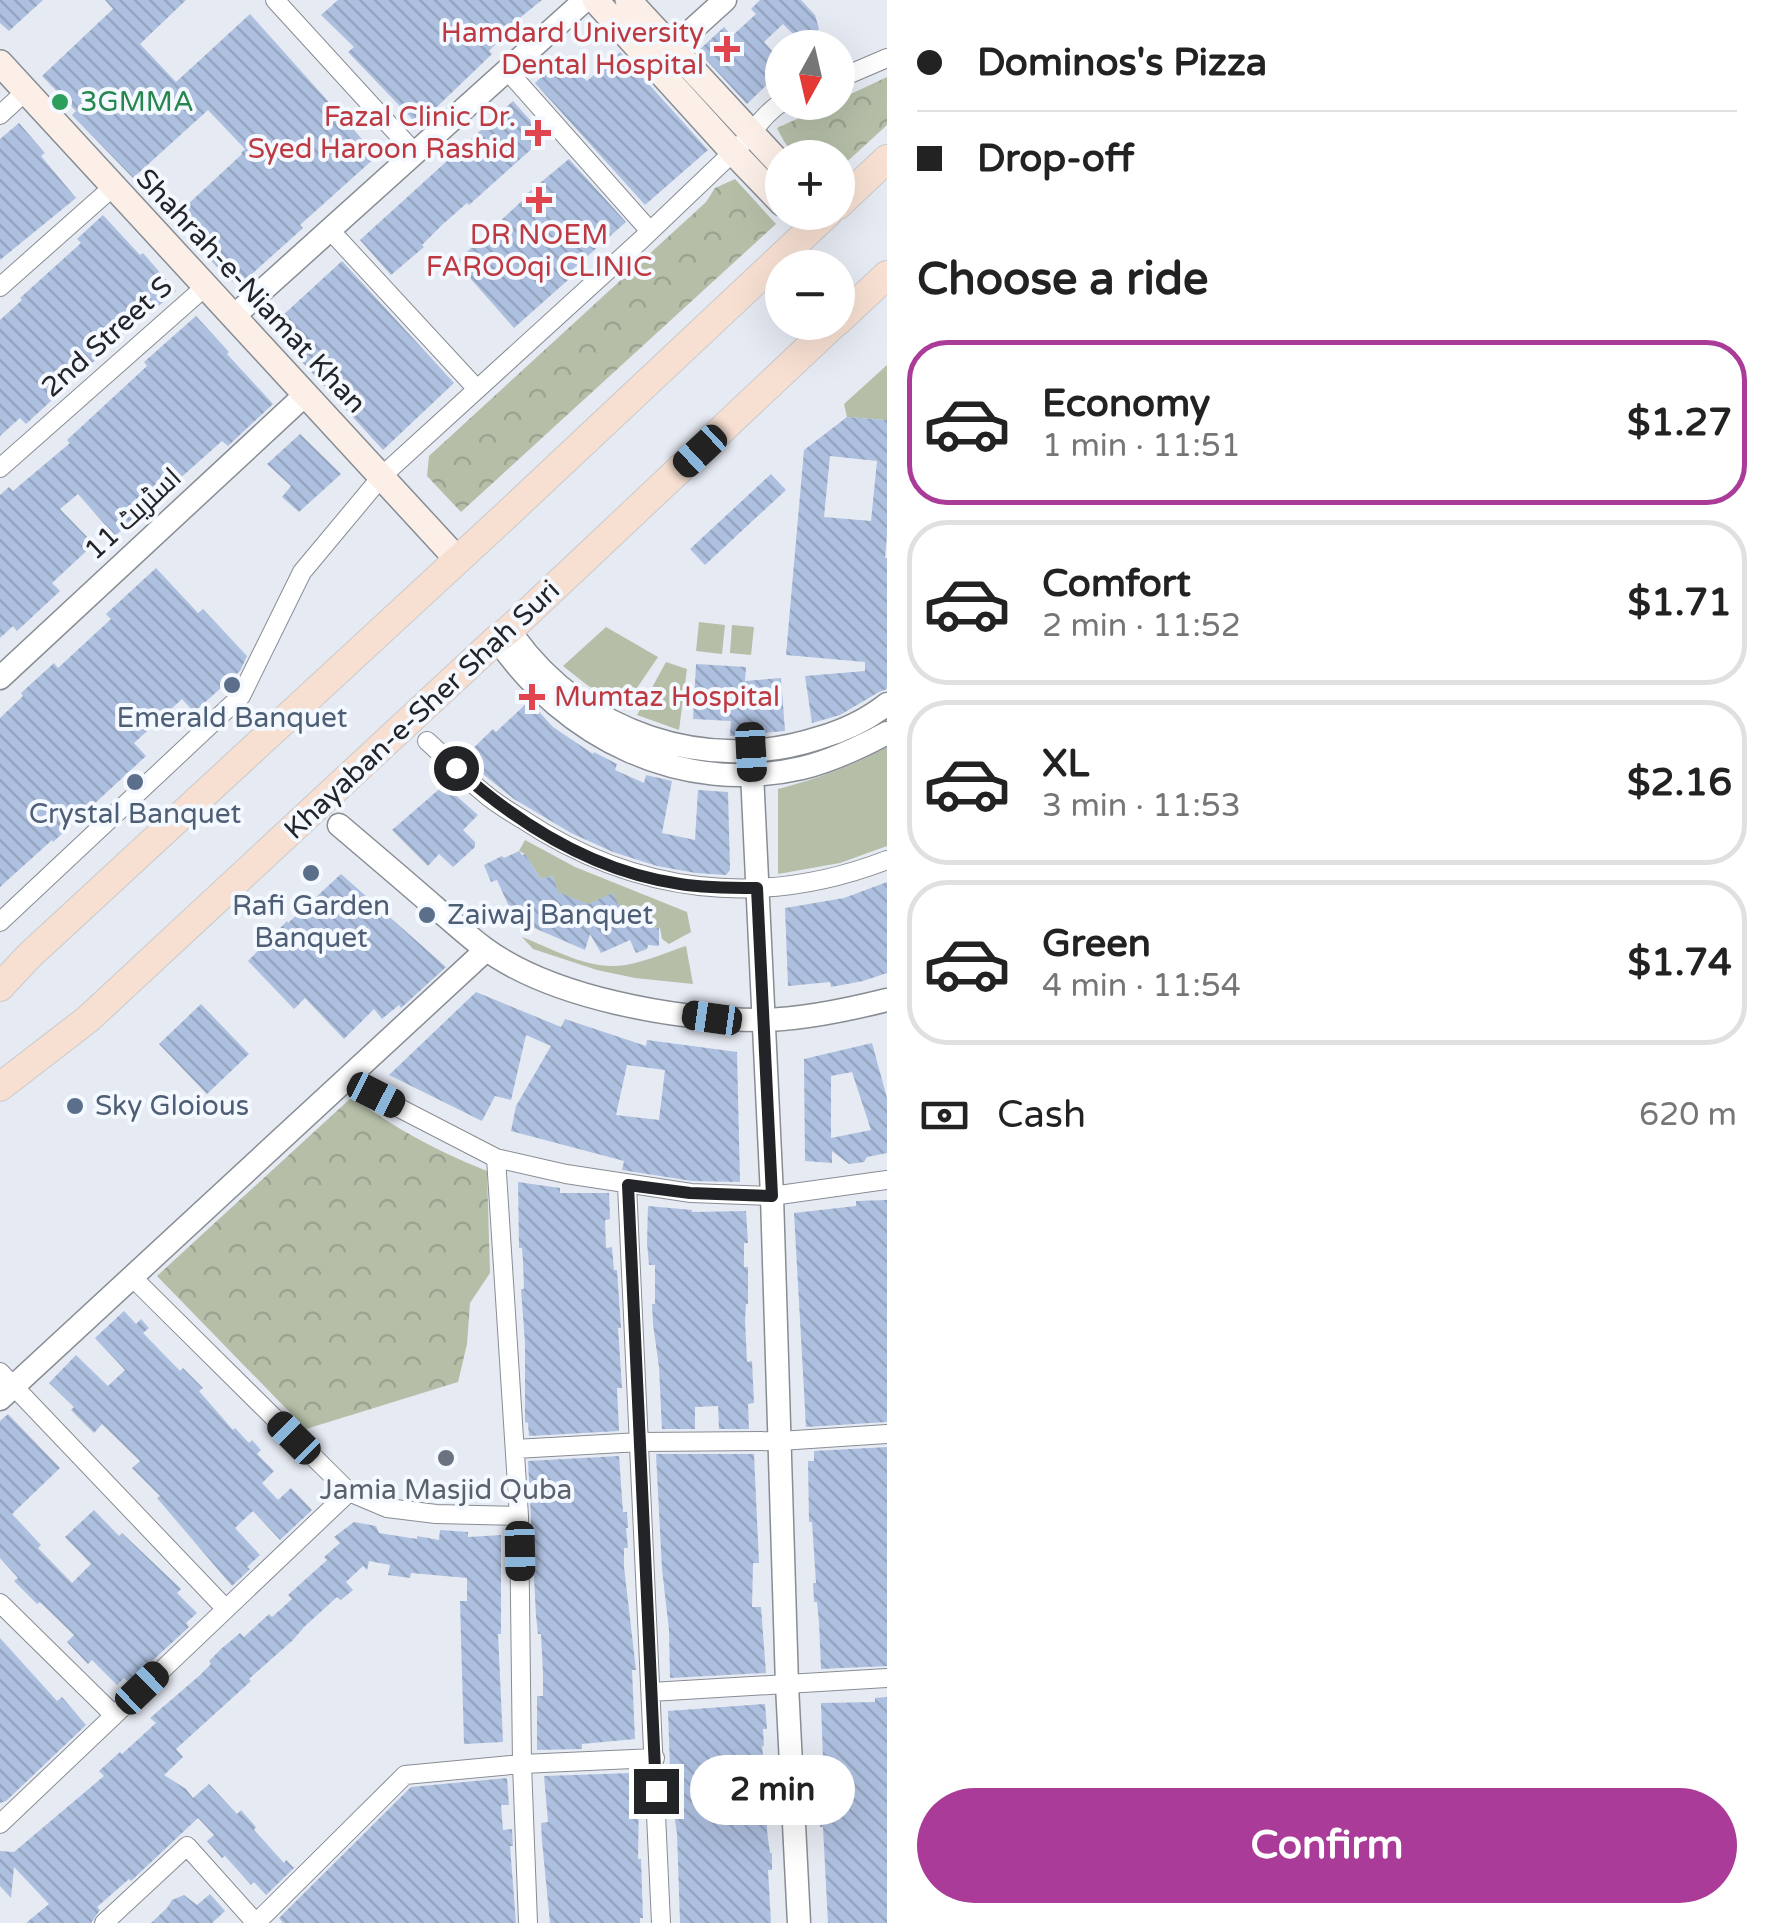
<!DOCTYPE html>
<meta charset="utf-8">
<style>
:root{--surface:#fff;--page:#f2f2f2;--text:#222;--muted:#767676;--line:#e0e0e0;--accent:#aa3b98}
body{margin:0;font-family:"Varela Round",Cairo,sans-serif;background:var(--page);color:var(--text);height:100vh;display:flex;flex-direction:column;font-size:38px;white-space:nowrap}
*{box-sizing:border-box;margin:0}
p{font-size:32px;color:var(--muted)}
.icon{flex:none;width:55px;height:55px;fill:none;stroke:currentColor;stroke-width:2;stroke-linecap:round;stroke-linejoin:round}
.map{position:relative;flex:1;overflow:hidden}
.drawer{display:flex;flex-direction:column;background:var(--surface);width:880px}
.drawer>*{flex:none}
.banner{display:grid;align-content:center;height:220px;padding:0 30px;background:var(--surface)}
.needle{width:65px;rotate:188deg}
.controls{position:absolute;left:765px;top:30px;display:grid;gap:20px}
.controls a{display:grid;place-items:center;width:90px;height:90px;border-radius:50%;background:var(--surface);box-shadow:0 10px 40px #0002;font-size:50px}
.end{position:absolute;width:45px;height:45px;margin:-22px;border:12px solid #222427;background:#fff;box-shadow:0 0 0 5px #fff}
.from{border-radius:50%}
.bubble{position:absolute;height:70px;border-radius:35px;background:var(--surface);box-shadow:0 10px 40px #0002;font-size:32px;font-weight:700;line-height:70px;text-align:center}
.car{position:absolute;width:30px;height:60px;margin:-30px -15px;border-radius:12px;box-shadow:0 0 8px 2px #0007;background:linear-gradient(#222 24%,#8ab4d8 0 40%,#222 0 76%,#8ab4d8 0 86%,#222 0)}
.banner b{display:flex;align-items:center;gap:35px;height:95px;font-size:38px}
.banner b+b{border-top:2px solid var(--line)}
.banner i{width:25px;height:25px;background:var(--text)}
ul{padding:0;list-style:none}
li{display:flex;align-items:center;gap:30px;height:165px;margin:0 20px 15px;padding:0 10px;border:5px solid var(--line);border-radius:40px}
li div{flex:1}
li b{display:block;font-size:38px}
li em{font-style:normal;font-weight:700}
li.on{border-color:var(--accent)}
li>.icon{width:90px;height:90px;stroke-width:1.5}
h2{padding:0 30px;font-size:45px;line-height:120px}
.pay{display:flex;align-items:center;gap:25px;height:110px;padding:0 30px;font-size:38px}
.pay p{margin-inline-start:auto}
.button{display:flex;gap:20px;margin-top:auto;padding:20px 30px}
.button a{flex:1;height:115px;border-radius:60px;background:var(--accent);color:#fff;font-size:40px;font-weight:700;line-height:115px;text-align:center}
main{display:flex;flex:1;min-height:0}
.map>svg:first-child{display:block}
.grass{fill:#b5bfa8}
.forest{fill:url(#forest-crowns)}
.building{fill:url(#building-back-hatch);fill-rule:evenodd}
.lines{fill:none;stroke-linecap:round;stroke-linejoin:round}
.minor-casing{stroke:#888d94;stroke-width:20}
.tertiary-casing{stroke:#888d94;stroke-width:25}
.secondary-casing{stroke:#888d94;stroke-width:28}
.primary-casing{stroke:#cacacb;stroke-width:30}
.minor{stroke:#fff;stroke-width:18}
.tertiary{stroke:#fff;stroke-width:22}
.secondary{stroke:#fbefe8;stroke-width:25}
.primary{stroke:#f7e0d2;stroke-width:28}
.route{stroke:#222427;stroke-width:12}
.health-dot{fill:#e0444e;stroke:#f4f8ff;stroke-width:4}
.leisure-dot{fill:#2e9e5b;stroke:#f4f8ff;stroke-width:4}
.service-dot{fill:#5c6f8a;stroke:#f4f8ff;stroke-width:4}
.worship-dot{fill:#6b7280;stroke:#f4f8ff;stroke-width:4}
.labels{text-anchor:middle;dominant-baseline:central;stroke-width:8;stroke-linejoin:round;paint-order:stroke}
.health-label{font-size:28px;fill:#be3a42;stroke:#f4f8ff;text-anchor:end}
.leisure-label{font-size:28px;fill:#27864d;stroke:#f4f8ff;text-anchor:start}
.street-label{font-size:28px;fill:#222427;stroke:#f4f8ff}
.service-label{font-size:28px;fill:#4e5e75;stroke:#f4f8ff}
.worship-label{font-size:28px;fill:#5b616d;stroke:#f4f8ff}
</style>
<main>
<div class="map">
<svg width="887" height="1923" viewBox="0 0 887 1923">
<defs>
<pattern id="forest-crowns" width="20" height="18" patternUnits="userSpaceOnUse" patternTransform="scale(2.5)"><rect width="20" height="18" fill="#b5bfa8"/><path d="M2 6a3 3 0 1 1 6 0M12 15a3 3 0 1 1 6 0" fill="none" stroke="#9ba491"/></pattern>
<pattern id="building-back-hatch" width="6" height="6" patternUnits="userSpaceOnUse" patternTransform="scale(2.5)"><rect width="6" height="6" fill="#aec0e0"/><path d="M-1 5l2 2M0 0l6 6M5-1l2 2" fill="none" stroke="#95a5c0"/></pattern>
</defs>
<rect width="100%" height="100%" fill="#e6eaf3"/>
<!-- grass -->
<path class="grass" d="M 887,365 L 887,420 L 847,417 L 844,404 Z
M 699,622 L 725,625 L 722,654 L 696,651 Z
M 732,625 L 754,627 L 751,655 L 730,653 Z
M 606,627 L 658,657 L 624,707 L 587,685 L 563,666 Z
M 666,662 L 687,669 L 679,730 L 637,715 Z
M 887,747 L 887,846 L 840,863 L 778,874 L 778,789 C 817,779 852,766 887,747 Z
M 525,840 L 575,867 L 687,912 L 691,932 L 669,944 L 662,939 L 660,928 L 651,927 L 641,908 L 623,914 L 613,894 L 584,906 L 557,892 L 553,876 L 541,879 L 525,854 L 519,851 Z
M 522,937 C 551,948 583,967 615,966 C 639,965 664,953 686,946 L 693,984 L 635,978 L 597,970 L 533,949 Z"/>
<!-- forest -->
<path class="forest" d="M 887,77 L 887,125 L 838,170 L 838,158 C 801,158 794,163 777,128 L 832,103 L 838,102 L 838,100 Z
M 735,179 L 776,224 L 461,512 L 427,476 L 429,456 L 706,202 L 715,188 Z
M 352,1097 C 398,1130 435,1150 487,1171 L 490,1273 L 470,1303 L 467,1344 L 458,1382 L 306,1429 L 157,1276 Z"/>
<!-- building -->
<path class="building" d="M 0,0 L 43,0 L 9,31 L 0,23 Z
M 105,0 L 186,0 L 140,44 L 176,82 L 250,14 L 377,156 L 300,225 L 303,228 L 243,282 L 230,281 L 172,219 L 242,154 L 241,153 L 245,149 L 208,110 L 133,178 L 72,115 L 76,111 L 42,76 L 113,9 Z
M 338,0 L 542,0 L 522,16 L 489,51 L 492,54 L 418,125 L 348,52 L 354,47 L 321,15 Z
M 760,0 L 801,0 L 815,15 L 819,29 L 803,44 L 783,24 L 764,42 L 782,62 L 782,70 L 747,104 L 698,51 L 724,27 L 732,36 L 756,14 L 751,9 Z
M 620,52 L 708,150 L 645,205 L 535,83 L 561,58 L 587,81 Z
M 513,101 L 545,137 L 469,205 L 467,203 L 443,224 L 422,245 L 424,247 L 391,275 L 360,240 Z
M 19,123 L 45,153 L 41,156 L 76,198 L 0,260 L 0,139 Z
M 569,159 L 626,222 L 574,268 L 577,272 L 514,328 L 456,262 L 524,199 L 523,197 Z
M 103,215 L 140,255 L 143,253 L 176,291 L 148,315 L 146,313 L 26,424 L 20,418 L 0,436 L 0,320 L 22,300 L 20,298 L 81,243 L 77,239 Z
M 342,261 L 454,383 L 383,450 L 270,327 Z
M 196,316 L 229,352 L 227,354 L 273,404 L 228,446 L 222,441 L 115,536 L 78,494 L 60,509 L 94,544 L 52,583 L 60,591 L 17,631 L 13,626 L 0,638 L 0,495 L 9,487 L 13,491 L 70,443 L 67,440 L 147,366 L 144,362 Z
M 847,417 L 887,420 L 887,535 L 885,558 L 887,558 L 887,689 L 879,692 L 840,715 L 812,723 L 805,676 L 865,671 L 865,662 L 786,655 L 804,450 ZM 830,456 L 877,461 L 871,521 L 824,517 Z
M 300,434 L 341,474 L 299,512 L 282,497 L 291,486 L 267,464 Z
M 771,474 L 786,490 L 705,565 L 690,549 Z
M 156,568 L 198,613 L 203,609 L 247,656 L 240,671 L 194,712 L 182,699 L 134,743 L 146,756 L 53,842 L 52,840 L 0,887 L 0,718 L 23,696 L 21,693 L 54,663 L 58,668 L 111,619 L 106,614 Z
M 696,664 L 746,667 L 745,681 L 781,678 L 785,731 L 730,736 L 731,721 L 693,719 Z
M 529,701 L 553,727 L 593,754 L 594,752 L 617,764 L 615,770 L 644,783 L 646,775 L 672,781 L 662,833 L 695,840 L 698,790 L 728,792 L 730,870 L 726,875 L 696,873 L 657,866 L 613,852 L 571,833 L 514,799 L 463,758 L 493,729 L 496,732 Z
M 444,785 L 478,815 L 463,830 L 475,842 L 475,847 L 453,867 L 439,854 L 428,866 L 392,830 Z
M 519,851 L 522,855 L 525,854 L 541,879 L 553,876 L 558,892 L 588,904 L 613,893 L 623,914 L 641,907 L 651,927 L 659,928 L 659,946 L 648,945 L 647,949 L 636,953 L 630,940 L 601,953 L 590,934 L 585,950 L 523,923 L 534,904 L 511,911 L 497,880 L 491,882 L 484,865 L 502,856 L 504,858 Z
M 341,874 L 446,967 L 401,1008 L 399,1005 L 382,1019 L 374,1009 L 344,1039 L 305,998 L 294,1009 L 248,961 L 287,921 L 288,923 Z
M 887,882 L 887,973 L 863,981 L 831,987 L 830,982 L 788,986 L 785,908 L 844,898 Z
M 476,992 L 561,1027 L 565,1019 L 646,1046 L 647,1040 L 737,1052 L 740,1182 L 692,1181 L 622,1170 L 624,1161 L 511,1131 L 516,1106 L 551,1046 L 526,1035 L 511,1100 L 495,1096 L 482,1121 L 389,1075 ZM 627,1065 L 665,1070 L 659,1120 L 616,1115 Z
M 201,1004 L 249,1054 L 207,1094 L 159,1044 Z
M 872,1043 L 887,1098 L 887,1153 L 867,1157 L 864,1162 L 849,1164 L 832,1151 L 832,1163 L 805,1161 L 804,1059 ZM 852,1072 L 871,1130 L 831,1138 L 831,1076 Z
M 518,1182 L 560,1188 L 560,1193 L 609,1193 L 610,1219 L 605,1220 L 606,1248 L 612,1247 L 614,1270 L 617,1270 L 621,1328 L 618,1328 L 622,1388 L 617,1388 L 619,1431 L 529,1436 L 528,1423 L 525,1422 L 525,1343 L 521,1289 L 524,1289 L 523,1260 L 522,1248 L 519,1248 Z
M 887,1200 L 887,1422 L 806,1427 L 794,1213 L 856,1206 L 856,1201 Z
M 648,1206 L 692,1210 L 692,1212 L 746,1211 L 748,1243 L 744,1243 L 744,1267 L 748,1267 L 748,1304 L 746,1304 L 745,1320 L 747,1362 L 752,1361 L 754,1403 L 748,1404 L 749,1429 L 719,1429 L 718,1406 L 695,1407 L 695,1429 L 662,1429 L 659,1367 L 653,1324 L 652,1304 L 655,1304 L 655,1265 L 649,1265 L 647,1243 Z
M 124,1311 L 136,1324 L 141,1319 L 149,1328 L 143,1333 L 180,1371 L 183,1368 L 203,1388 L 199,1391 L 233,1430 L 235,1428 L 249,1443 L 252,1440 L 261,1450 L 257,1454 L 274,1471 L 262,1483 L 278,1500 L 291,1488 L 312,1510 L 280,1540 L 253,1511 L 235,1528 L 260,1555 L 247,1567 L 250,1569 L 232,1586 L 157,1498 L 160,1496 L 132,1468 L 140,1461 L 102,1424 L 94,1433 L 71,1410 L 74,1407 L 49,1383 L 76,1355 L 108,1386 L 125,1370 L 95,1338 Z
M 8,1414 L 60,1468 L 12,1514 L 41,1545 L 38,1548 L 72,1583 L 91,1564 L 65,1537 L 94,1510 L 119,1536 L 122,1533 L 181,1589 L 177,1593 L 197,1613 L 186,1623 L 189,1627 L 129,1682 L 124,1678 L 117,1685 L 92,1660 L 88,1664 L 67,1642 L 74,1635 L 40,1602 L 37,1604 L 14,1581 L 18,1578 L 0,1558 L 0,1421 Z
M 887,1447 L 887,1666 L 821,1669 L 819,1622 L 817,1602 L 814,1602 L 813,1583 L 816,1583 L 812,1522 L 809,1522 L 808,1461 L 814,1461 L 814,1451 Z
M 656,1454 L 754,1454 L 759,1563 L 753,1563 L 752,1607 L 761,1607 L 766,1673 L 670,1678 L 669,1630 L 662,1569 Z
M 619,1456 L 623,1512 L 627,1512 L 628,1528 L 626,1528 L 628,1548 L 624,1548 L 624,1567 L 636,1670 L 632,1670 L 635,1739 L 582,1744 L 582,1749 L 537,1750 L 537,1696 L 543,1696 L 543,1674 L 541,1634 L 538,1634 L 536,1616 L 528,1461 Z
M 354,1522 L 376,1526 L 379,1533 L 417,1539 L 417,1536 L 439,1540 L 440,1530 L 468,1532 L 468,1537 L 501,1535 L 501,1634 L 498,1634 L 503,1742 L 464,1744 L 460,1601 L 467,1601 L 467,1578 L 411,1573 L 410,1578 L 388,1575 L 390,1565 L 369,1561 L 367,1570 L 363,1566 L 346,1582 L 353,1590 L 341,1600 L 337,1597 L 304,1627 L 293,1640 L 249,1679 L 251,1681 L 176,1749 L 183,1757 L 164,1775 L 186,1789 L 193,1798 L 209,1784 L 237,1814 L 241,1810 L 256,1827 L 254,1830 L 284,1863 L 286,1860 L 294,1868 L 266,1895 L 254,1882 L 251,1885 L 225,1856 L 222,1858 L 207,1841 L 214,1835 L 198,1818 L 131,1881 L 129,1879 L 97,1907 L 100,1910 L 91,1923 L 26,1923 L 49,1904 L 14,1867 L 11,1898 L 0,1886 L 0,1851 L 14,1852 L 104,1776 L 99,1771 L 120,1752 L 122,1754 L 156,1723 L 150,1718 L 199,1676 L 211,1664 L 209,1661 L 221,1649 L 240,1633 L 244,1637 L 269,1614 L 272,1617 L 292,1599 L 288,1595 L 327,1560 L 324,1557 L 340,1543 L 334,1537 Z
M 0,1638 L 57,1701 L 62,1697 L 86,1725 L 6,1801 L 0,1803 Z
M 887,1697 L 887,1923 L 828,1923 L 823,1827 L 820,1827 L 818,1787 L 824,1787 L 821,1703 L 875,1702 L 875,1698 Z
M 765,1704 L 767,1729 L 763,1729 L 764,1746 L 762,1746 L 767,1791 L 767,1831 L 770,1853 L 772,1853 L 772,1870 L 768,1870 L 771,1923 L 680,1923 L 677,1833 L 671,1795 L 668,1711 Z
M 632,1773 L 633,1795 L 639,1795 L 638,1859 L 641,1859 L 643,1918 L 640,1918 L 640,1923 L 550,1923 L 542,1841 L 541,1823 L 548,1822 L 544,1776 Z
M 507,1778 L 509,1805 L 501,1805 L 503,1830 L 512,1829 L 513,1846 L 510,1846 L 516,1923 L 283,1923 L 279,1918 L 411,1787 Z
M 210,1894 L 225,1911 L 212,1923 L 151,1923 L 167,1908 L 172,1900 L 184,1895 L 197,1905 Z"/>
<g class="lines">
<!-- minor casing -->
<g class="minor-casing">
<path id="minor" d="M 275,0 L 414,152
M 506,69 L 650,231
M 838,79 L 887,58
M 0,115 L 26,91
M 329,229 L 477,389
M 0,287 L 114,186
M 0,468 L 206,286
M 427,741 C 446,758 464,777 484,793 C 495,803 509,811 522,819 C 635,894 760,909 887,860
M 0,922 L 241,696 L 302,572 L 382,476 L 641,240 L 752,134 C 760,120 769,111 782,102
M 345,1080 L 496,1158 L 566,1174 L 691,1193 L 772,1196 L 887,1180
M 496,1158 L 519,1516 L 522,1764 L 528,1923
M 627,1185 L 661,1923
M 132,1277 L 349,1492 L 387,1508 L 436,1514 L 519,1516
M 0,1372 L 225,1608
M 515,1449 L 640,1442 L 780,1441 L 887,1434
M 0,1603 L 114,1715
M 651,1692 L 887,1678
M 0,1824 L 349,1492
M 104,1923 L 187,1846 L 256,1923 L 405,1775 L 522,1764 L 655,1758"/>
</g>
<!-- tertiary casing -->
<g class="tertiary-casing">
<path id="tertiary" d="M 672,48 L 725,0
M 234,316 L 585,0
M 514,637 C 583,733 706,775 819,738 C 843,731 867,720 887,704
M 497,639 C 565,738 681,796 802,768 C 832,761 859,748 887,733
M 0,678 L 306,394
M 751,752 L 772,1196 L 787,1685 L 799,1923
M 339,825 C 372,853 405,881 437,909 C 453,922 468,936 484,948 C 552,998 676,1020 760,1020 C 797,1020 851,1009 887,1000
M 0,1399 L 486,950"/>
</g>
<!-- secondary casing -->
<g class="secondary-casing">
<path id="secondary" d="M 595,0 L 733,152 L 782,203
M 628,0 L 782,166
M 0,63 L 458,560"/>
</g>
<!-- primary casing -->
<g class="primary-casing">
<path id="primary" d="M 838,205 L 887,159
M 838,321 L 887,275
M 0,987 L 29,956 L 502,519 L 829,212
M 0,1087 L 88,1019 L 497,639 L 509,630 L 836,322"/>
</g>
<!-- minor -->
<use href="#minor" class="minor"/>
<!-- tertiary -->
<use href="#tertiary" class="tertiary"/>
<!-- secondary -->
<use href="#secondary" class="secondary"/>
<!-- primary -->
<use href="#primary" class="primary"/>
</g>
<g class="lines">
<!-- route -->
<path class="route" d="M 456,768 C 518,824 595,872 680,884 C 705,888 731,888 757,888 L 772,1196 L 690,1193 L 628,1185 L 656,1791"/>
</g>
<!-- markers -->
<g class="health-dot">
<path d="M722 34h10v10h10v10h-10v10h-10v-10h-10v-10h10z"/>
<path d="M533 118h10v10h10v10h-10v10h-10v-10h-10v-10h10z"/>
<path d="M534 185h10v10h10v10h-10v10h-10v-10h-10v-10h10z"/>
<path d="M527 682h10v10h10v10h-10v10h-10v-10h-10v-10h10z"/>
</g>
<circle class="leisure-dot" cx="60" cy="102" r="10"/>
<g class="service-dot">
<circle cx="232" cy="685" r="10"/>
<circle cx="135" cy="782" r="10"/>
<circle cx="311" cy="873" r="10"/>
<circle cx="427" cy="915" r="10"/>
<circle cx="75" cy="1106" r="10"/>
</g>
<circle class="worship-dot" cx="446" cy="1458" r="10"/>
<g class="labels">
<!-- health labels -->
<g class="health-label">
<text x="704" y="33">Hamdard University<tspan x="704" dy="32">Dental Hospital</tspan></text>
<text x="516" y="117">Fazal Clinic Dr.<tspan x="516" dy="32">Syed Haroon Rashid</tspan></text>
<text x="539" y="235" text-anchor="middle">DR NOEM<tspan x="539" dy="32">FAROOqi CLINIC</tspan></text>
<text x="554" y="697" text-anchor="start">Mumtaz Hospital</text>
</g>
<!-- leisure labels -->
<g class="leisure-label">
<text x="80" y="102">3GMMA</text>
</g>
<!-- street labels -->
<g class="street-label">
<text transform="translate(251 291) rotate(47)">Shahrah-e-Niamat Khan</text>
<text transform="translate(107 337) rotate(-42)">2nd Street S</text>
<text transform="translate(133 514) rotate(-43)">اسٹریٹ 11</text>
<text transform="translate(422 710) rotate(-43)">Khayaban-e-Sher Shah Suri</text>
</g>
<!-- service labels -->
<g class="service-label">
<text x="232" y="718">Emerald Banquet</text>
<text x="135" y="814">Crystal Banquet</text>
<text x="311" y="906">Rafi Garden<tspan x="311" dy="32">Banquet</tspan></text>
<text x="447" y="915" text-anchor="start">Zaiwaj Banquet</text>
<text x="95" y="1106" text-anchor="start">Sky Gloious</text>
</g>
<!-- worship labels -->
<g class="worship-label">
<text x="446" y="1490">Jamia Masjid Quba</text>
</g>
</g>
</svg>
<div class="controls">
<a><svg class="needle" viewBox="-14 -14 28 28"><path d="M0-13l5 13h-10z" fill="#e53935"/><path d="M0 13l5-13h-10z" fill="#767676"/></svg></a>
<a>+</a>
<a>−</a>
</div>
<i class="end from" style="left:456px;top:768px"></i>
<i class="end" style="left:656px;top:1791px"></i>
<div class="bubble" style="left:690px;top:1755px;width:165px">2 min</div>
<i class="car" style="left:700px;top:451px;rotate:227deg"></i>
<i class="car" style="left:751px;top:752px;rotate:177deg"></i>
<i class="car" style="left:712px;top:1018px;rotate:278deg"></i>
<i class="car" style="left:376px;top:1095px;rotate:117deg"></i>
<i class="car" style="left:294px;top:1438px;rotate:315deg"></i>
<i class="car" style="left:520px;top:1551px;rotate:179deg"></i>
<i class="car" style="left:142px;top:1688px;rotate:46deg"></i>
</div>
<section class="drawer">
<div class="banner">
<b><i class="from"></i>Dominos's Pizza</b>
<b><i></i>Drop-off</b>
</div>
<h2>Choose a ride</h2>
<ul>
<li class="on"><svg class="icon" aria-label="car" viewBox="0 0 24 24"><path d="M5 17H2v-5l4-1 3-4h7l3 4 3 1v5h-3M9 17h6M6 11h13"/><circle cx="7" cy="17" r="2"/><circle cx="17" cy="17" r="2"/></svg><div><b>Economy</b><p>1 min · 11:51</p></div><em>$1.27</em></li>
<li><svg class="icon" aria-label="car" viewBox="0 0 24 24"><path d="M5 17H2v-5l4-1 3-4h7l3 4 3 1v5h-3M9 17h6M6 11h13"/><circle cx="7" cy="17" r="2"/><circle cx="17" cy="17" r="2"/></svg><div><b>Comfort</b><p>2 min · 11:52</p></div><em>$1.71</em></li>
<li><svg class="icon" aria-label="car" viewBox="0 0 24 24"><path d="M5 17H2v-5l4-1 3-4h7l3 4 3 1v5h-3M9 17h6M6 11h13"/><circle cx="7" cy="17" r="2"/><circle cx="17" cy="17" r="2"/></svg><div><b>XL</b><p>3 min · 11:53</p></div><em>$2.16</em></li>
<li><svg class="icon" aria-label="car" viewBox="0 0 24 24"><path d="M5 17H2v-5l4-1 3-4h7l3 4 3 1v5h-3M9 17h6M6 11h13"/><circle cx="7" cy="17" r="2"/><circle cx="17" cy="17" r="2"/></svg><div><b>Green</b><p>4 min · 11:54</p></div><em>$1.74</em></li>
</ul>
<div class="pay"><svg class="icon" aria-label="cash" viewBox="0 0 24 24"><path d="M3 7h18v10H3z"/><circle cx="12" cy="12" r="2"/></svg>Cash<p>620 m</p></div>
<div class="button"><a>Confirm</a></div>
</section>
</main>
